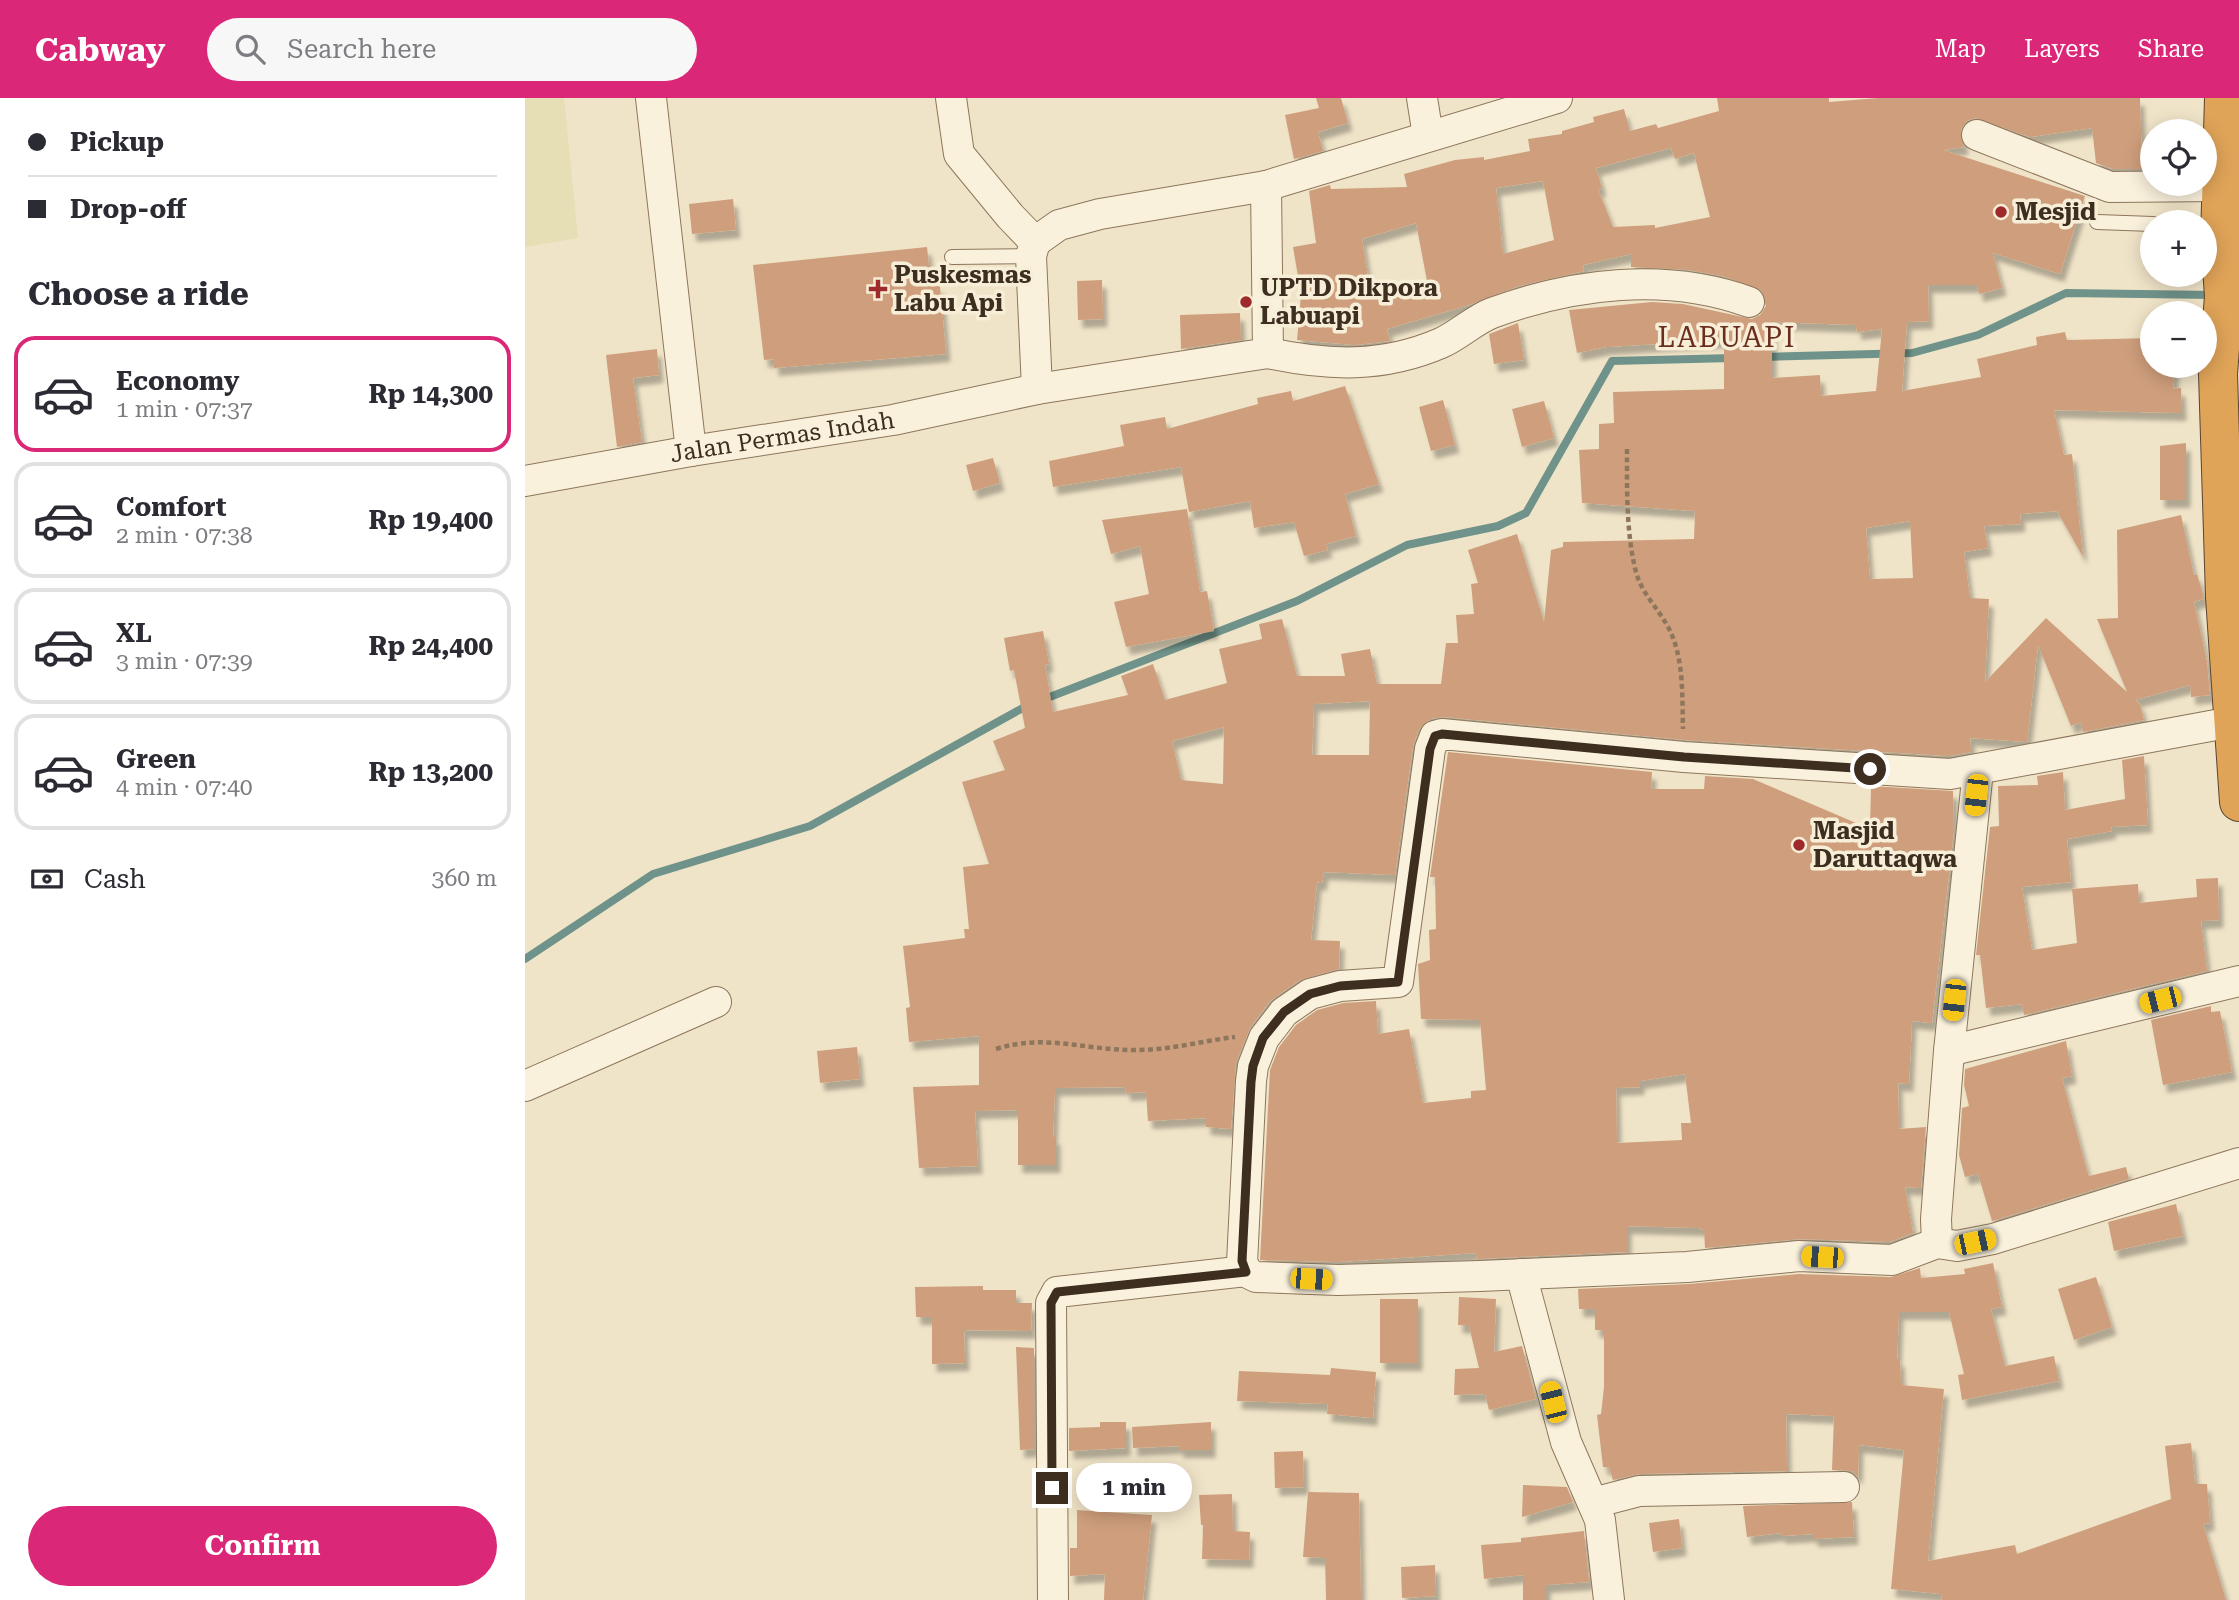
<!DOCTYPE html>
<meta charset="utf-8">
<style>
:root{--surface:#fff;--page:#f7f7f7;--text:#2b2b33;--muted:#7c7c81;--line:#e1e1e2;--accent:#db2777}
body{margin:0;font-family:"Roboto Serif",serif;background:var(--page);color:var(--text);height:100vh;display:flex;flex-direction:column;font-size:26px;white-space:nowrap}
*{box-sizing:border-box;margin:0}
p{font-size:23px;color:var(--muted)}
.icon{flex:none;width:38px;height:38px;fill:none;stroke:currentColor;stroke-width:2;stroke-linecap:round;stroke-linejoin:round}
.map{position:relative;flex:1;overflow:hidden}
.sheet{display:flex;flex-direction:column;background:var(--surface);width:525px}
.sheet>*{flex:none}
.top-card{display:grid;align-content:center;height:154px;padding:0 28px;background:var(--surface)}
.controls{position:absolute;left:1615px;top:21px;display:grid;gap:14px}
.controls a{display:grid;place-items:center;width:77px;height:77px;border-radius:50%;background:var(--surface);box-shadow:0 4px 18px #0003;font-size:35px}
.end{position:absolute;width:32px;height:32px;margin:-16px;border:9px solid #3d2e20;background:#fff;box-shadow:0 0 0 4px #fff}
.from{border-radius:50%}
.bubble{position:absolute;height:49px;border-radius:24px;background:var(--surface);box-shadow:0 4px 18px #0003;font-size:23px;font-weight:700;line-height:49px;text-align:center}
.car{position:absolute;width:21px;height:42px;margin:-21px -10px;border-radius:9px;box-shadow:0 0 5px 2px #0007;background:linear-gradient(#f5c518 24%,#345 0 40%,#f5c518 0 76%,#345 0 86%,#f5c518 0)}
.top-card b{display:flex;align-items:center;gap:24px;height:66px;font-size:26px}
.top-card b+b{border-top:2px solid var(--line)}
.top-card i{width:18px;height:18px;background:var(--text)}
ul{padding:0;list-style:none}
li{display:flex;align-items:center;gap:21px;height:116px;margin:0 14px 10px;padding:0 14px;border:4px solid var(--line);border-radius:21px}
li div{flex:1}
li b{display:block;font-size:26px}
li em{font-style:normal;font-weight:700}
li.on{border-color:var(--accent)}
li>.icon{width:63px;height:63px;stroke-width:1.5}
h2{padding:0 28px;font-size:32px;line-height:84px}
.pay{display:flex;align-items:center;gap:18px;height:77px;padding:0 28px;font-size:26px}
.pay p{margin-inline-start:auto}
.primary-button{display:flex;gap:14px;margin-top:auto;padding:14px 28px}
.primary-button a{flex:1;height:80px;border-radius:42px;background:var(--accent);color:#fff;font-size:28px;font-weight:700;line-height:80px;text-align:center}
header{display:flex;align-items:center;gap:42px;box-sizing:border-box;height:98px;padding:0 35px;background:var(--accent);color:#fff}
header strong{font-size:33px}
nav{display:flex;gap:38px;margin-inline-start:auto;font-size:24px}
.search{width:490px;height:63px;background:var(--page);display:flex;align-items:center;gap:18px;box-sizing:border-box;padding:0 24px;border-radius:38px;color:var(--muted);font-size:26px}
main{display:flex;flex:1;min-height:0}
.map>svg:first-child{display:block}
.farmland{fill:#e6deb5}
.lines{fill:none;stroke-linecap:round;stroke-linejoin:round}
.stream{stroke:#6f938a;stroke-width:8}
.building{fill:#cf9f7d;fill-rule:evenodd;filter:url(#shadow)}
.lane-casing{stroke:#8d765c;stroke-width:16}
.street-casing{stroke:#8d765c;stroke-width:32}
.highway-casing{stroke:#5b4430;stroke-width:40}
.path{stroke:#8d765c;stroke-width:4.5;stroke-dasharray:5 3.5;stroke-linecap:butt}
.lane{stroke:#faf1dc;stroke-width:14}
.street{stroke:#faf1dc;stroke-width:30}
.highway{stroke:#e0a458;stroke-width:38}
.route{stroke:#3d2e20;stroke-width:9}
.poi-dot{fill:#9e2a2b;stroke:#f7eed8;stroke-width:2.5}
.labels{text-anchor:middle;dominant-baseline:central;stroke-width:7;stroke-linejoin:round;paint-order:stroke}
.poi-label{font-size:24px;font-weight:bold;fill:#3d2e20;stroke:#f7eed8;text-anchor:start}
.street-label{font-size:24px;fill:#3d2e20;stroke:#f7eed8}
.quarter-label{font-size:28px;letter-spacing:2px;fill:#6b2e1e;stroke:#f7eed8}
</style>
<header>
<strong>Cabway</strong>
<div class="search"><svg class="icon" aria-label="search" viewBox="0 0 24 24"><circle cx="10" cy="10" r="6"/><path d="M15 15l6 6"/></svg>Search here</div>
<nav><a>Map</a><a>Layers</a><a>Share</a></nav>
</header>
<main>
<section class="sheet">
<div class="top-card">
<b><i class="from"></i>Pickup</b>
<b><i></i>Drop-off</b>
</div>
<h2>Choose a ride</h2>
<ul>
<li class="on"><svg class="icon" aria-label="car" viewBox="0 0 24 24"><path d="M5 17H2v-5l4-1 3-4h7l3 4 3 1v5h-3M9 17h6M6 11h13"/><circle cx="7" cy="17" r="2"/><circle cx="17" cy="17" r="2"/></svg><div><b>Economy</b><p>1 min · 07:37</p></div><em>Rp 14,300</em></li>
<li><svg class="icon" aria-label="car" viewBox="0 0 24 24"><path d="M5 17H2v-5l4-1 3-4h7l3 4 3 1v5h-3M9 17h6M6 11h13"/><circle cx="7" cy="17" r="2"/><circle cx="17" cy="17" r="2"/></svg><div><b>Comfort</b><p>2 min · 07:38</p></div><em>Rp 19,400</em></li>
<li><svg class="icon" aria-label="car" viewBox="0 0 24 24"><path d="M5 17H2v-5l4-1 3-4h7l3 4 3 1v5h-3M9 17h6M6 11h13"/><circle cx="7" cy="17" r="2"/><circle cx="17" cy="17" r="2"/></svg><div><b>XL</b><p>3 min · 07:39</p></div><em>Rp 24,400</em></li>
<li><svg class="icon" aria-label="car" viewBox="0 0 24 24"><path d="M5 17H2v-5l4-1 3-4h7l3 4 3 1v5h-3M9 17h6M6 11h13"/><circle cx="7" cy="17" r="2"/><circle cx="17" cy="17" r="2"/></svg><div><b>Green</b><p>4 min · 07:40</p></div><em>Rp 13,200</em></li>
</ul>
<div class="pay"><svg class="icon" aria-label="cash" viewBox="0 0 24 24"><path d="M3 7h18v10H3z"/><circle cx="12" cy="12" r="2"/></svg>Cash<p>360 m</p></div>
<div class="primary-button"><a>Confirm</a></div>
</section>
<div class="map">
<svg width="1714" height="1502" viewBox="0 0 1714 1502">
<defs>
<filter id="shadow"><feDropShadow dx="4.5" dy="8" stdDeviation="2" flood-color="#0004"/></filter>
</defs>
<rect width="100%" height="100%" fill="#f0e4c8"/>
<!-- farmland -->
<path class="farmland" d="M 0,0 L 39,0 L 53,140 L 0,149 Z"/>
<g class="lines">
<!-- stream -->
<path class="stream" d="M 1239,259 L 1387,255 L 1453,237 L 1541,195 L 1690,197
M 517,602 L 772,503 L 882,447 L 973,428 L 1001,415 L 1087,263 L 1208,260
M 0,861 L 128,776 L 285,728 L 505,606"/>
</g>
<!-- building -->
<path class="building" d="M 791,0 L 816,0 L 823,25 L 793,34 L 798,53 L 769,61 L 760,17 L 794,10 Z
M 1192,0 L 1304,0 L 1304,4 L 1353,0 L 1615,0 L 1617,71 L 1588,71 L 1571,65 L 1567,30 L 1505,39 L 1450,20 L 1442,23 L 1436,31 L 1439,49 L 1418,52 L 1560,98 L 1535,176 L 1468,155 L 1477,190 L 1454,196 L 1452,187 L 1403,187 L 1404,223 L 1382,224 L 1377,293 L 1456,279 L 1452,261 L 1512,247 L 1511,239 L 1540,234 L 1542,242 L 1628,240 L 1628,268 L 1650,268 L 1648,291 L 1656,290 L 1657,315 L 1529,312 L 1539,357 L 1547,356 L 1558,459 L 1532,413 L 1495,416 L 1496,426 L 1459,428 L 1463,450 L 1439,454 L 1445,500 L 1464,501 L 1460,584 L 1521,520 L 1602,594 L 1572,521 L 1593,520 L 1592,432 L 1656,417 L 1669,477 L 1672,476 L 1678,496 L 1678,501 L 1669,504 L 1682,564 L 1685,597 L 1666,599 L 1665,587 L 1610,602 L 1615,606 L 1619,622 L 1558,634 L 1556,624 L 1546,628 L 1513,547 L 1502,644 L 1445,640 L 1446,654 L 1424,658 L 1160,642 L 919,619 L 905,621 L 894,631 L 888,648 L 870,777 L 799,774 L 797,785 L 792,784 L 786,842 L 815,843 L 814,871 L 775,882 L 745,903 L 725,930 L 711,965 L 706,1031 L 681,1029 L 681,1020 L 623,1023 L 621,994 L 601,995 L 600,989 L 530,990 L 528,1039 L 531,1039 L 531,1067 L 493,1067 L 493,1012 L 450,1013 L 453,1068 L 394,1070 L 388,989 L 454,987 L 454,938 L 384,944 L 381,910 L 385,909 L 378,848 L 440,840 L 439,831 L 444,831 L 438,769 L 464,766 L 437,684 L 480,672 L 468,643 L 500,630 L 489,572 L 485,573 L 479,540 L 518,533 L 524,566 L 520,567 L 528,614 L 603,597 L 596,578 L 628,566 L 640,602 L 702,585 L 694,551 L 737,541 L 734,526 L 757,521 L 772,578 L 820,578 L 816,556 L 845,551 L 852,586 L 916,586 L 921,545 L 933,545 L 931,517 L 949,516 L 946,486 L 953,485 L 943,452 L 992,436 L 1019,524 L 1026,452 L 1038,449 L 1038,444 L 1169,441 L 1170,413 L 1057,405 L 1054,352 L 1074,351 L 1074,326 L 1089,325 L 1088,294 L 1199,291 L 1199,242 L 1081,249 L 1052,255 L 1044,212 L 1127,204 L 1158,206 L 1227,221 L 1235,217 L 1241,208 L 1236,192 L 1197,178 L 1163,172 L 1106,169 L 1106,156 L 1058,167 L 1059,173 L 994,188 L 944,207 L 862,231 L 865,243 L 830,247 L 772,242 L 776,196 L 768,149 L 791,145 L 784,93 L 805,87 L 806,91 L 882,89 L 879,76 L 930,62 L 959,59 L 959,62 L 1005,53 L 1003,41 L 1037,36 L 1037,33 L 1069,24 L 1068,19 L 1099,11 L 1105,33 L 1131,26 L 1133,30 L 1194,13 ZM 1146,50 L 1150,61 L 1169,55 L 1185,119 L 1130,130 L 1130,127 L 1088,129 L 1073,91 L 1077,90 L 1071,70 ZM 1018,83 L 1029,142 L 978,156 L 971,90 ZM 891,125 L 902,183 L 851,198 L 848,185 L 844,186 L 837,141 ZM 1247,224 L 1331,227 L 1332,234 L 1357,231 L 1351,293 L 1296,298 L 1295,277 L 1247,280 ZM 1385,423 L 1388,480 L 1345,481 L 1341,430 ZM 845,603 L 844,657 L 787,657 L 789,606 ZM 699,629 L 698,686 L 656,682 L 647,643 Z
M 208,101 L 211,132 L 167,136 L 164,106 Z
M 402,149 L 406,188 L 415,188 L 421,256 L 249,270 L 249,261 L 239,262 L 228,167 Z
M 577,182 L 578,221 L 553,222 L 552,183 Z
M 715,215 L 716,242 L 656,251 L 655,217 Z
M 993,225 L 999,262 L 969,266 L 964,236 Z
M 132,251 L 134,277 L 108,280 L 117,344 L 92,349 L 81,257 Z
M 820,288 L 854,386 L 820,396 L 831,438 L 801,446 L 803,452 L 779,458 L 769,424 L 729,430 L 725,403 L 664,414 L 656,369 L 528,389 L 524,363 L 599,348 L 595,327 L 640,319 L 642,331 L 733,306 L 732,300 L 766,293 L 768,303 Z
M 918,302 L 930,347 L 906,353 L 894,309 Z
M 1019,303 L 1029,340 L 997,349 L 987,311 Z
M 1661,345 L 1661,402 L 1635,402 L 1635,348 Z
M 468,360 L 475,385 L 448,393 L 441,367 Z
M 662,411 L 675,494 L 682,493 L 689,533 L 601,549 L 589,504 L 624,496 L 615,448 L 586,456 L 577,422 Z
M 923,654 L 1127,674 L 1126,691 L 1179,691 L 1180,678 L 1228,681 L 1345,731 L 1346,688 L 1428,693 L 1429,732 L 1407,925 L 1387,923 L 1384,986 L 1373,985 L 1374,1031 L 1401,1029 L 1396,1090 L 1380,1089 L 1388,1135 L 1364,1144 L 1275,1141 L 1180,1150 L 1179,1132 L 1174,1130 L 1102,1128 L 1102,1154 L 952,1161 L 951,1155 L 813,1164 L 735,1162 L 745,972 L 754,949 L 771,927 L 792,912 L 818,905 L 851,903 L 853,936 L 884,931 L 898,1005 L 946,1000 L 946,993 L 961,992 L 955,922 L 896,921 L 893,866 L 905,862 L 904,832 L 911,831 L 910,779 L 905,779 ZM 1160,976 L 1166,1025 L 1156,1025 L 1157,1042 L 1092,1045 L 1091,990 L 1115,989 L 1115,983 Z
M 1619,658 L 1623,727 L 1586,729 L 1587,733 L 1542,741 L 1546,784 L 1497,789 L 1507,852 L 1552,845 L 1547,791 L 1613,786 L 1614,805 L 1672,799 L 1671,781 L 1693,780 L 1694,822 L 1676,823 L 1682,873 L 1499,917 L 1497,906 L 1461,910 L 1455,857 L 1451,857 L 1465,729 L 1474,728 L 1473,688 L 1513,687 L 1512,678 L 1538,674 L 1540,712 L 1600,701 L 1597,662 Z
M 1686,908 L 1686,914 L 1695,913 L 1707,974 L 1638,987 L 1626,922 Z
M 1541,943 L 1547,978 L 1537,980 L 1562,1073 L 1564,1078 L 1601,1069 L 1604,1081 L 1467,1123 L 1453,1076 L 1440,1079 L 1434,1057 L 1437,1010 L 1444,1008 L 1439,987 L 1440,971 Z
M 332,949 L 335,981 L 295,985 L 292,953 Z
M 1651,1106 L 1658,1138 L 1589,1153 L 1583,1124 Z
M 1468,1165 L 1477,1209 L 1466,1211 L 1480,1268 L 1529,1258 L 1534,1283 L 1437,1302 L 1433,1277 L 1439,1276 L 1424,1214 L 1374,1214 L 1372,1261 L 1375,1261 L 1376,1287 L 1419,1291 L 1403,1463 L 1490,1447 L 1492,1456 L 1646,1401 L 1640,1348 L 1666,1345 L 1670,1386 L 1682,1386 L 1685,1425 L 1678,1426 L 1701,1502 L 1417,1502 L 1416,1496 L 1366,1491 L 1379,1352 L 1334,1347 L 1333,1379 L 1327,1373 L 1307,1372 L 1309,1318 L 1261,1316 L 1262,1373 L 1114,1376 L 1088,1382 L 1084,1369 L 1078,1369 L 1072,1317 L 1076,1316 L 1079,1289 L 1079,1232 L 1070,1232 L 1070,1211 L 1054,1211 L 1053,1191 L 1164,1186 L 1274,1176 L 1366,1179 L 1395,1170 L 1396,1180 L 1440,1176 L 1439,1171 Z
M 1571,1179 L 1587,1229 L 1549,1242 L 1533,1191 Z
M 458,1188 L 458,1192 L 491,1192 L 491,1205 L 507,1205 L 506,1233 L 439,1232 L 440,1265 L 407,1266 L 407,1219 L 391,1219 L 390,1189 Z
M 934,1199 L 971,1201 L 969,1254 L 997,1248 L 1011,1301 L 964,1312 L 960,1296 L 929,1297 L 930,1271 L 954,1270 L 944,1228 L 933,1227 Z
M 855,1201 L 893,1201 L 893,1265 L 855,1265 Z
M 491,1249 L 509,1250 L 509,1351 L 495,1352 Z
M 806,1270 L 851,1274 L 848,1320 L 802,1316 L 803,1306 L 712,1303 L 714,1273 L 805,1277 Z
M 575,1324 L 601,1324 L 601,1350 L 544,1353 L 544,1330 L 575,1329 Z
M 686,1324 L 686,1352 L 654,1352 L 654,1348 L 608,1350 L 607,1329 Z
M 778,1353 L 779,1389 L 750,1390 L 749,1354 Z
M 998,1387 L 1042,1389 L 1048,1404 L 997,1419 Z
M 783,1394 L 834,1395 L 836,1502 L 801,1502 L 800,1460 L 778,1459 Z
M 707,1396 L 708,1433 L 725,1434 L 724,1462 L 677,1461 L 678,1427 L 676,1427 L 674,1397 Z
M 1327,1404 L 1329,1439 L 1288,1441 L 1288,1436 L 1256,1438 L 1256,1435 L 1222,1439 L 1218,1408 Z
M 552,1412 L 627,1417 L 618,1502 L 579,1502 L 580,1476 L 545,1478 L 545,1450 L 552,1450 Z
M 1154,1421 L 1157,1450 L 1128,1454 L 1124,1425 Z
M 1059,1433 L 1064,1484 L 1021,1487 L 1021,1502 L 998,1502 L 998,1477 L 959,1481 L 956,1447 L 996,1444 L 996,1440 Z
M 910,1467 L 911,1498 L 877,1500 L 876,1469 Z"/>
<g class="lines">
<!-- lane casing -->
<g class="lane-casing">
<path id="lane" d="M 1572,124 L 1628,126
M 427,159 L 506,158"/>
</g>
<!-- street casing -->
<g class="street-casing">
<g id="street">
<path d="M 126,0 L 166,353"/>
<path d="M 426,0 L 434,56 L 485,118 L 510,144"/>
<path d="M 897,0 L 903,38"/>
<path d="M 1452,37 L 1585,89 L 1696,88"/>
<path d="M 743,255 C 804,268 858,270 916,245 C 934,237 949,222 967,215 C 1049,185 1141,174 1224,204"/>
<path d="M 512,291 L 506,158 L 510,144 L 534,127 L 575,116 L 741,88 L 1032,0"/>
<path id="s1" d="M 0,383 L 166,353 L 368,322 L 512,291 L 743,255 L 741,88"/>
<path d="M 1707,624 L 1425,676 L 1159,659 L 917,636 L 910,638 L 905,651 L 873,884 L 815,888 L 785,896 L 759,914 L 739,940 L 728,968 L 726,983 L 717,1165 L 723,1175 L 731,1179 L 813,1182 L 955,1178 L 1162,1169 L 1274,1158 L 1367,1162 L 1412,1145 L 1432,1148 L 1468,1141 L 1714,1065"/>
<path d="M 1424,953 L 1714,883"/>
<path d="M 0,988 L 191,904"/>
<path d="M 1412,1145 L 1411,1121 L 1424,953 L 1453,672"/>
<path d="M 996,1176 L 1041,1344 L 1075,1422 L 1084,1502"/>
<path d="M 1068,1405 L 1114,1393 L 1319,1389"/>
<path d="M 528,1502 L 526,1205 L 532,1194 L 721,1173"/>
</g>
</g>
<!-- highway casing -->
<g class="highway-casing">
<path id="highway" d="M 1699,0 L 1695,141 L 1699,198 L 1693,276 L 1700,499 L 1714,704"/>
</g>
<!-- path -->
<path class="path" d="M 1102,351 C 1102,391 1101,435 1111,474 C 1117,497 1137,514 1146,535 C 1159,564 1157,599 1158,631
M 471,951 C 521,935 562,953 612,952 C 645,952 677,943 710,939"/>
<!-- lane -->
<use href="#lane" class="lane"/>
<!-- street -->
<use href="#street" class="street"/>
<!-- highway -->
<use href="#highway" class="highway"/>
</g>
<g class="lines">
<!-- route -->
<path class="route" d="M 527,1390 L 526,1205 L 532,1194 L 721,1174 L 717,1163 L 726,984 L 728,968 L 738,940 L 759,914 L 785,896 L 815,888 L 873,884 L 905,651 L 910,638 L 917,636 L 1159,659 L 1345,671"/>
</g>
<!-- markers -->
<g class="poi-dot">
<circle cx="1476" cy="114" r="7"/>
<path d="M349.5 180.5h7v7h7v7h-7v7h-7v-7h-7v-7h7z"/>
<circle cx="721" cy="204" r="7"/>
<circle cx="1274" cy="747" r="7"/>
</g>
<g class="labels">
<!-- poi labels -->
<g class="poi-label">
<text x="1490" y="114">Mesjid</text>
<text x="369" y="177">Puskesmas<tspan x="369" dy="28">Labu Api</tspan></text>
<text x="735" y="190">UPTD Dikpora<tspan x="735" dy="28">Labuapi</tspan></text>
<text x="1288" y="733">Masjid<tspan x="1288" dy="28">Daruttaqwa</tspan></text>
</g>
<!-- street labels -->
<g class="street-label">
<text stroke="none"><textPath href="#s1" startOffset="261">Jalan Permas Indah</textPath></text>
</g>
<!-- quarter labels -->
<g class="quarter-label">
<text x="1202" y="239">LABUAPI</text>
</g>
</g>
</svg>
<div class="controls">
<a><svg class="icon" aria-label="locate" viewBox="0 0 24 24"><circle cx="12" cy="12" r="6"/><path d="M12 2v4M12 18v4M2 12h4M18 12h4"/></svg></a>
<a>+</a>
<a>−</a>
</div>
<i class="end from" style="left:1345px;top:671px"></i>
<i class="end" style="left:527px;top:1390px"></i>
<div class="bubble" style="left:551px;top:1365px;width:116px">1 min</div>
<i class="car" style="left:1451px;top:697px;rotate:186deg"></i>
<i class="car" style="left:1429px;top:902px;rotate:186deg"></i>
<i class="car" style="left:1635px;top:902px;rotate:256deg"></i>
<i class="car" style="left:1450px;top:1144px;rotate:78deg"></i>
<i class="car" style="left:1297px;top:1159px;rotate:273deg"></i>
<i class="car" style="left:786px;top:1181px;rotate:93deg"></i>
<i class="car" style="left:1028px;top:1304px;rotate:346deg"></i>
</div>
</main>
